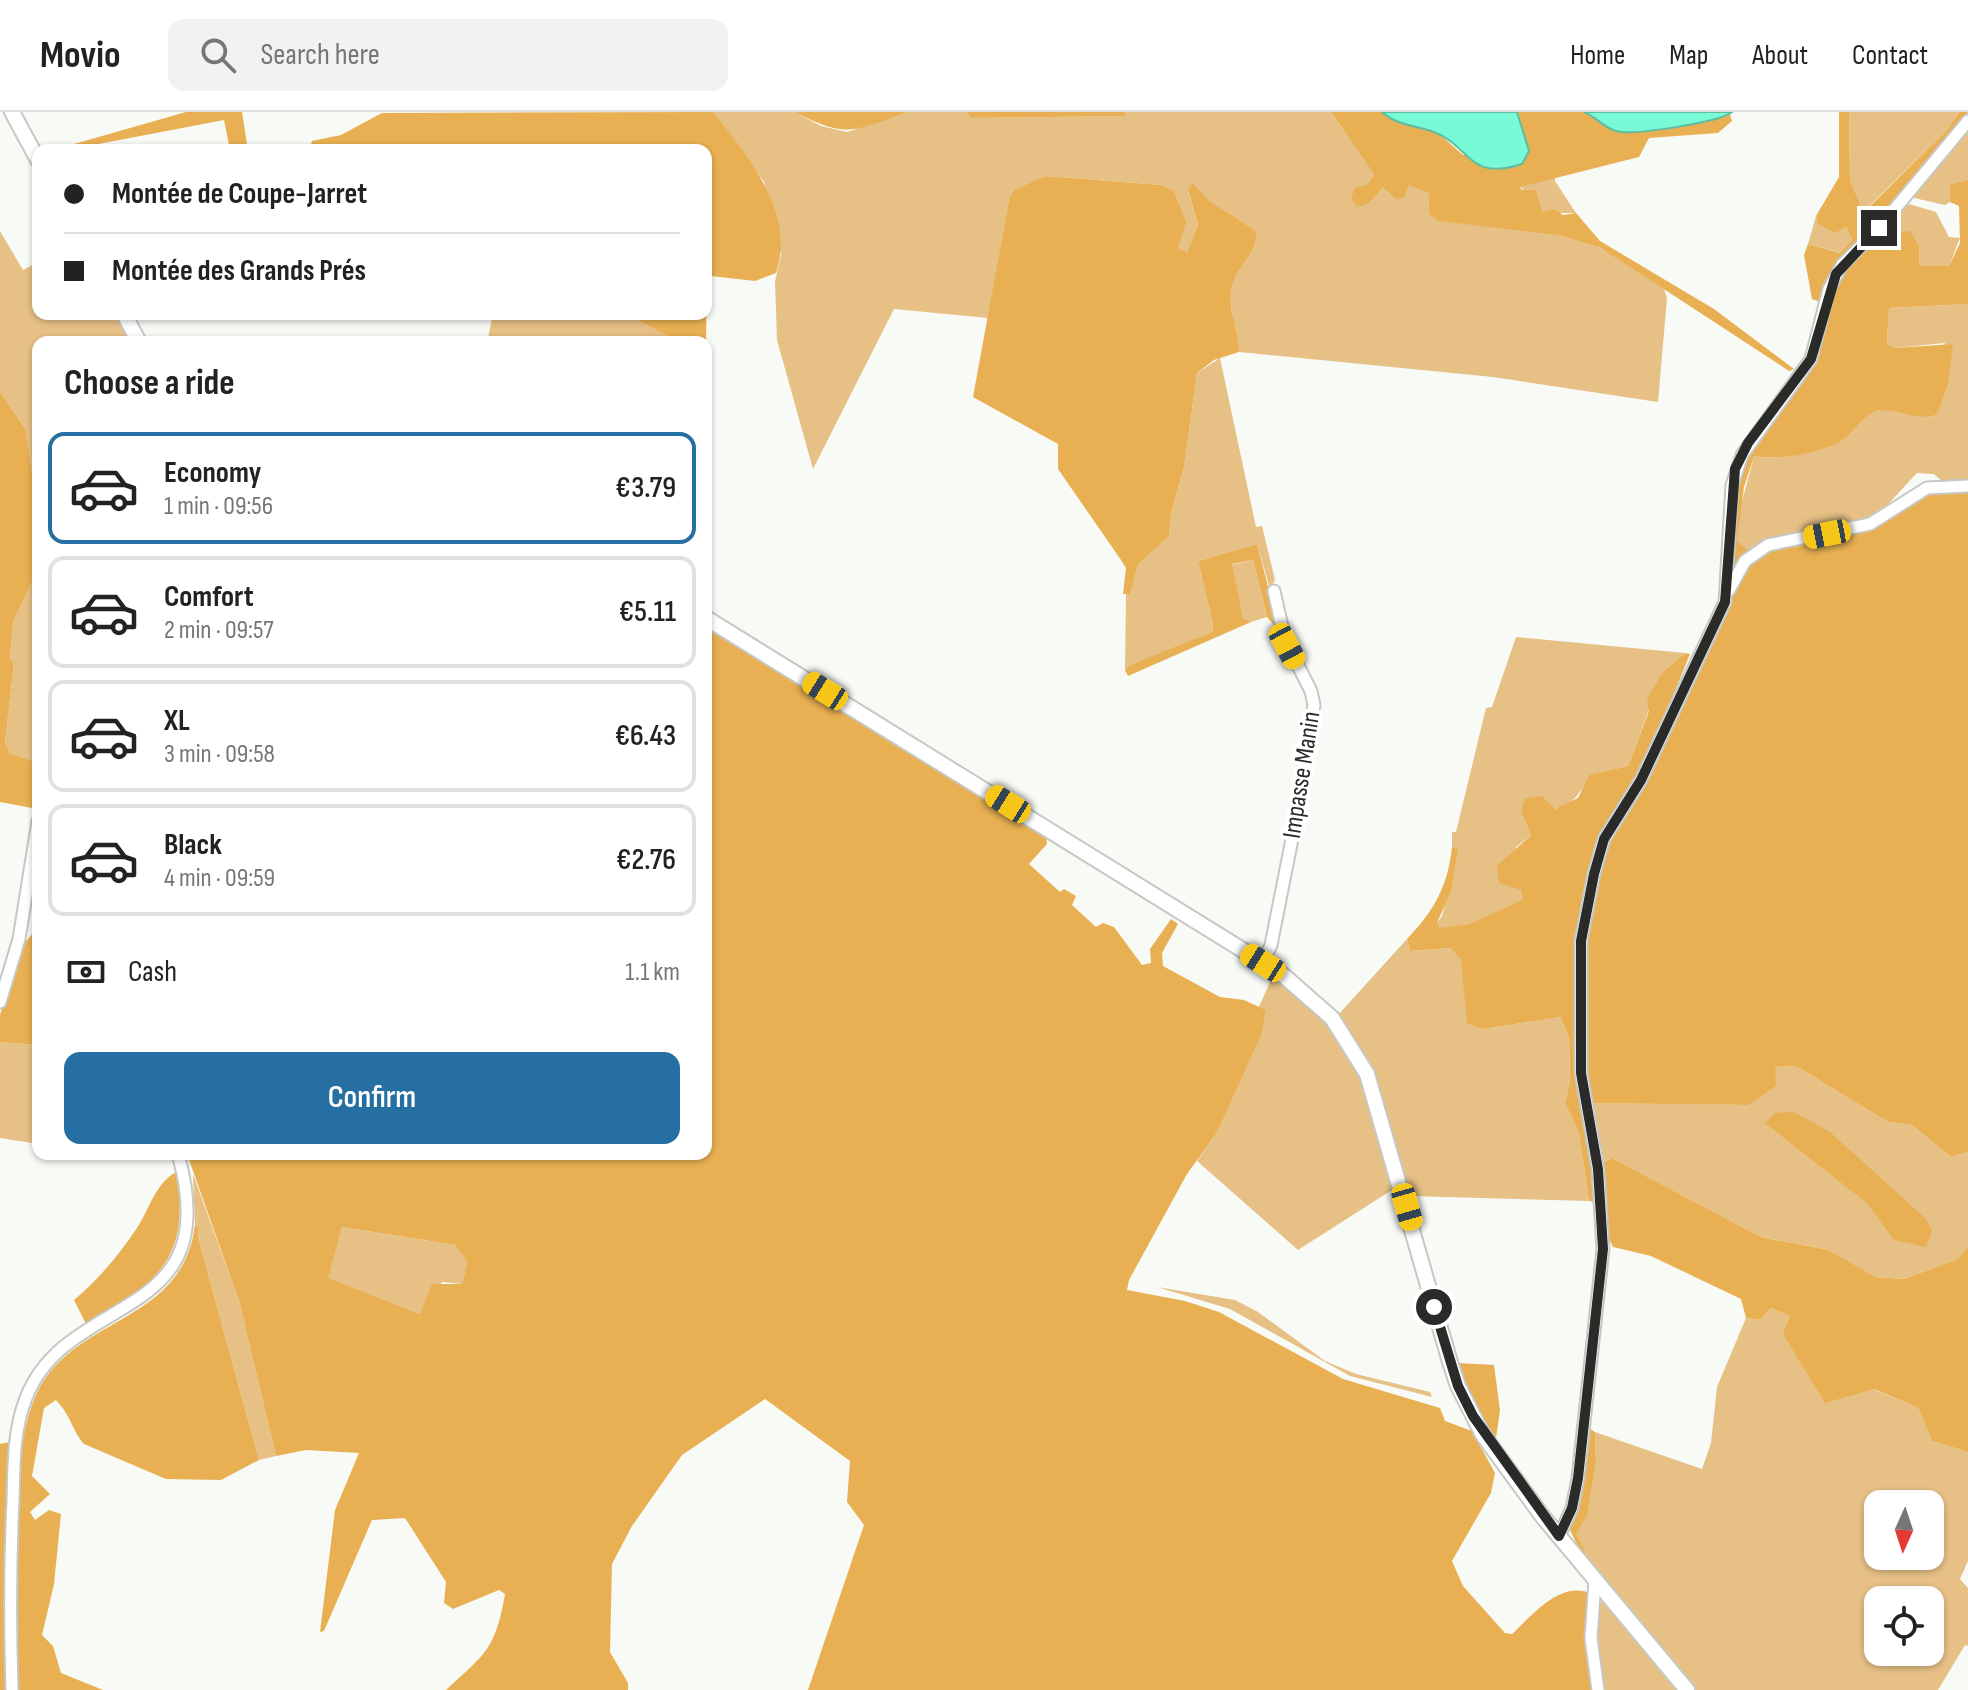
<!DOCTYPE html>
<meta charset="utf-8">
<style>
:root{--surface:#fff;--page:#f2f2f2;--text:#222;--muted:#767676;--line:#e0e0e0;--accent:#256fa2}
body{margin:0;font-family:"Sofia Sans Condensed",sans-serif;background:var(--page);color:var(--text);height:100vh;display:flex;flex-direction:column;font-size:30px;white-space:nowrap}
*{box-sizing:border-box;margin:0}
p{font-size:26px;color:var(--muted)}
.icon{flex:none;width:44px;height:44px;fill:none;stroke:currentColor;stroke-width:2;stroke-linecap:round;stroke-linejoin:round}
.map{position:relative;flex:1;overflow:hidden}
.drawer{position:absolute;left:32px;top:224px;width:680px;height:824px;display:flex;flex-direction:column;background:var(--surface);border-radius:16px;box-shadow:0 2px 6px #0004}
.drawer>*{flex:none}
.banner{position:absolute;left:32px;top:32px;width:680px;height:176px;border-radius:16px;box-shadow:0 2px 6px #0004;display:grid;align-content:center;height:176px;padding:0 32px;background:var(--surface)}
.needle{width:52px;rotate:183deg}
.buttons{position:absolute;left:1864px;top:1378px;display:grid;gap:16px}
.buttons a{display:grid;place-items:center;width:80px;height:80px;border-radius:16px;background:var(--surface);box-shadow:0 2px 6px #0004;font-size:40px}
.end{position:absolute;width:36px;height:36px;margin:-18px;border:10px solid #2a2a29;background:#fff;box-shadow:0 0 0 4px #fff}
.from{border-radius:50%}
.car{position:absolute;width:24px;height:48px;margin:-24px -12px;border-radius:10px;box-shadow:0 0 6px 2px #0007;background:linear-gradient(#f5c518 24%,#345 0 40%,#f5c518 0 76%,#345 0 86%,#f5c518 0)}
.banner b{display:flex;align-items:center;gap:28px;height:76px;font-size:30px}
.banner b+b{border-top:2px solid var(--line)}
.banner i{width:20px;height:20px;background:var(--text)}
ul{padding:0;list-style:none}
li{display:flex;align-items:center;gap:24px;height:112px;margin:0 16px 12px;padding:0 16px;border:4px solid var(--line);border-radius:16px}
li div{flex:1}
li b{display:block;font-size:30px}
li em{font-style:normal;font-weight:600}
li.current{border-color:var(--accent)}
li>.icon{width:72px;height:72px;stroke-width:1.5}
h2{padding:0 32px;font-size:36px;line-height:96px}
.pay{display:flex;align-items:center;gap:20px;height:88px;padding:0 32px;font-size:30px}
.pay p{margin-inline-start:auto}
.button{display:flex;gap:16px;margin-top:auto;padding:16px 32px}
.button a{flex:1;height:92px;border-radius:16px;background:var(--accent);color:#fff;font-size:32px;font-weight:600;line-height:92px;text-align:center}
header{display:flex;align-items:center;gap:48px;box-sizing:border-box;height:112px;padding:0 40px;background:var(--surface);border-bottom:2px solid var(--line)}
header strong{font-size:38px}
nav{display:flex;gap:44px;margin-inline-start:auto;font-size:28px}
.search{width:560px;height:72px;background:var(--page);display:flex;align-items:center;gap:20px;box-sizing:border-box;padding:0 28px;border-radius:16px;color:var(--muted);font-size:30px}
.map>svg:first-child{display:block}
.green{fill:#e6c085;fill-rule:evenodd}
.forest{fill:#e8b052;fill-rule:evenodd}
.water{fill:#77fad5;stroke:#60bca1;stroke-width:2}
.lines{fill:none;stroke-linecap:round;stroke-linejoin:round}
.minor-casing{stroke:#c6c8c4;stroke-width:15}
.major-casing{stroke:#c6c8c4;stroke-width:18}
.minor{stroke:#fff;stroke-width:11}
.major{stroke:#fff;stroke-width:14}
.route{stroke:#2a2a29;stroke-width:10}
.labels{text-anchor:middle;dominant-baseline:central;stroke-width:8;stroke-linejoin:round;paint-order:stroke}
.street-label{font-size:26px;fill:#2a2a29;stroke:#fff}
</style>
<header>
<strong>Movio</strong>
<div class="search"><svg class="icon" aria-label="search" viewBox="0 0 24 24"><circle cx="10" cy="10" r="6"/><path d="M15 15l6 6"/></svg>Search here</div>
<nav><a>Home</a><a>Map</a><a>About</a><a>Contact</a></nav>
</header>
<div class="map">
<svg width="1968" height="1578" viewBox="0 0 1968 1578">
<rect width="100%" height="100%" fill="#f8faf6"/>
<!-- green -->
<path class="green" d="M 713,0 L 795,0 L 821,14 L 847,20 L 909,0 L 966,0 L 971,6 L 1123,4 L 1126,0 L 1331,0 L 1374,63 L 1367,73 L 1370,91 L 1383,75 L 1409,72 L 1526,117 L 1558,123 L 1601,136 L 1663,174 L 1667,186 L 1658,290 L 1493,265 L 1239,240 C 1240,217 1225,196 1233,171 C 1239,153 1259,139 1256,119 L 1188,79 L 1198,113 L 1187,140 L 1178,136 L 1173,78 L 1161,73 L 1046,64 L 1009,88 L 988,206 L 894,197 L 813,357 L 777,228 L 775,169 L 781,143 L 764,70 Z
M 1849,0 L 1959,0 L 1946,19 L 1862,101 L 1850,68 Z
M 1968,14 L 1968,68 L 1950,72 L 1950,90 L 1945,93 L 1914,86 L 1914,79 Z
M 1555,65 L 1555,69 L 1576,101 L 1542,101 L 1520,74 Z
M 1909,92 L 1936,100 L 1949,125 L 1960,126 L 1949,154 L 1919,154 L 1896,120 L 1896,100 Z
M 1816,104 L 1817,111 L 1846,115 L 1852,128 L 1841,141 L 1808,132 Z
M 0,119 L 23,158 L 38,150 L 38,202 L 118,202 L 133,230 L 38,230 L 38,403 L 26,318 L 0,280 Z
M 1968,192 L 1968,370 L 1943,370 L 1934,362 L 1917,361 L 1879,402 L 1867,409 L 1769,430 L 1745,441 L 1737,429 L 1739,401 L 1754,344 C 1782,349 1822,340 1846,325 C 1857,318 1861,304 1874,300 C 1891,294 1913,302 1931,305 L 1945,231 L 1894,236 L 1887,232 L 1889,196 Z
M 493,202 L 626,202 L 667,224 L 687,230 L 487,230 Z
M 1220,246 L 1256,415 L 1262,414 L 1275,468 L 1270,477 L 1257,432 L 1198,449 L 1213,512 L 1212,520 L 1125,558 L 1126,482 L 1130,481 L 1138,452 L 1169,423 L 1171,402 L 1184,355 L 1197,261 Z
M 38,428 L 38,650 L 9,642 L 5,631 L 14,551 L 10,548 L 13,510 L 33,468 Z
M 1253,448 L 1267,505 L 1251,510 L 1243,508 L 1231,453 Z
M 1516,525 L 1685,541 L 1663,560 L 1628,654 L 1590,663 C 1571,700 1560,697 1521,700 L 1531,723 L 1516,735 L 1523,787 L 1469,812 L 1440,817 L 1437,811 L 1442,804 L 1458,738 L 1452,735 L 1452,720 L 1456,720 L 1486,596 L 1492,595 Z
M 1407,827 L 1410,839 L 1452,836 L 1461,848 L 1484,917 L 1560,905 L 1569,925 L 1570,969 L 1565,991 L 1579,1021 L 1589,1089 L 1408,1084 C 1388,1013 1379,966 1338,903 Z
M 1273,863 L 1333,916 L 1365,971 L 1395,1076 L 1298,1138 L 1197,1049 L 1216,1022 L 1266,898 L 1259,895 Z
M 0,930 L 38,933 L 38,1032 L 0,1026 Z
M 1796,954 L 1888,1010 L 1912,1013 L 1951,1045 L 1968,1040 L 1968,1135 L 1957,1147 L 1904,1167 L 1876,1165 L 1829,1138 L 1761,1125 L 1612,1046 L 1603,1051 L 1591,991 L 1748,993 L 1775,955 Z
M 193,1062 L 239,1189 L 276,1344 L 259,1348 L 198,1125 L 199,1116 L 195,1113 Z
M 342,1115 L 455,1133 L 467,1150 L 462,1172 L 442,1170 L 420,1202 L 327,1166 Z
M 1157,1175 L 1235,1188 L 1258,1200 L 1325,1249 L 1356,1262 L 1430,1280 L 1432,1285 L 1350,1264 L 1230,1197 Z
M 1771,1196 L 1790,1204 L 1873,1277 L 1918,1296 L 1932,1329 L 1968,1340 L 1968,1449 L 1960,1467 L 1968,1476 L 1968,1534 L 1965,1533 L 1938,1578 L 1693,1578 L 1582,1443 L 1576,1422 L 1596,1349 L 1595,1320 L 1702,1357 L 1711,1331 L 1717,1275 L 1746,1206 L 1760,1208 ZM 1878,1392 L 1930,1392 L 1930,1444 L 1878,1444 ZM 1878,1488 L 1930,1488 L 1930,1540 L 1878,1540 Z
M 1603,1490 L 1608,1493 L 1680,1578 L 1603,1578 L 1597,1534 L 1599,1491 Z"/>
<!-- forest -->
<path class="forest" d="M 186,0 L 242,0 L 248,38 L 230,38 L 224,8 L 67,38 L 67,34 Z
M 713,0 C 748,45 796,100 776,161 L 755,169 L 711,164 L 707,166 L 706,230 L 667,224 L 626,202 L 706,202 L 706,38 L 309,38 L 312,29 L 341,23 L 382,1 Z
M 795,0 L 909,0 C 854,18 849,28 795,0 Z
M 966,0 L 1126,0 L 1124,4 L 971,6 Z
M 1331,0 L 1382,0 L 1400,11 L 1438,21 L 1463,43 L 1529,39 L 1517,0 L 1587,0 L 1614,19 L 1730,3 L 1732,9 L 1718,21 L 1649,26 L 1639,45 L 1520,75 L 1522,78 L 1536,78 L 1542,100 L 1554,97 L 1563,103 L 1576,101 L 1600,129 L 1714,197 L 1794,257 L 1789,259 L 1601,136 L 1558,123 L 1439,109 L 1429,102 L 1429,81 L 1409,73 L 1404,85 L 1396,87 L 1383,75 L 1370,91 L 1357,95 L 1351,86 L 1355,76 L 1367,73 L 1374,63 Z
M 1839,0 L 1849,0 L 1850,68 L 1863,101 L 1946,19 L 1959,0 L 1968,0 L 1895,94 L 1897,120 L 1910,119 L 1919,134 L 1919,154 L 1949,154 L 1960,131 L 1959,94 L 1950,90 L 1950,72 L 1968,68 L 1968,192 L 1889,196 L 1887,232 L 1894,236 L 1953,232 L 1948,272 L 1937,302 C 1920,311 1896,295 1877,299 C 1863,303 1859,314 1849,323 C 1828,341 1780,349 1754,344 L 1744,375 L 1737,429 L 1747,438 L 1739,457 L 1732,456 L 1737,359 L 1807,260 L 1828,193 L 1812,187 L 1804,143 L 1808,132 L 1840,141 L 1852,128 L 1846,115 L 1835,121 L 1817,111 L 1816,104 L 1839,65 Z
M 1046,64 L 1161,73 L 1173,78 L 1186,110 L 1178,136 L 1187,140 L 1198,113 L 1188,78 L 1193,71 L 1209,89 L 1256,119 C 1259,139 1239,153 1233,171 C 1225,196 1240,217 1239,240 L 1214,248 L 1197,261 L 1184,355 L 1171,402 L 1169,424 L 1138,452 L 1130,482 L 1123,482 L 1126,456 L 1121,448 L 1058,357 L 1058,332 L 973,285 L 1009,88 L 1014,78 Z
M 0,280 L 26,318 L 38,403 L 33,468 L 13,510 L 10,547 L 14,551 L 5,631 L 10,642 L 38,650 L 37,697 L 0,690 Z
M 1968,376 L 1968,1040 L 1951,1045 L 1912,1013 L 1888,1010 L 1796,954 L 1775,955 L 1776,974 L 1748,993 L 1579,991 L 1595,1068 L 1595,1090 L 1589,1089 L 1579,1021 L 1565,991 L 1570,969 L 1569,925 L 1560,905 L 1484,917 L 1467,911 L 1461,848 L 1451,836 L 1410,839 L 1407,827 C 1434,799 1448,774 1452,735 L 1458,737 L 1451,779 L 1437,811 L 1440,816 L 1469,812 L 1523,787 L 1521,778 L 1499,771 L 1497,754 L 1531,723 L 1521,700 L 1525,687 L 1542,684 L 1555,697 L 1578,686 L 1589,663 L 1628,654 L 1649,599 L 1647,587 L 1663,560 L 1685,541 L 1690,542 L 1649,643 L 1602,723 L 1591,761 L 1599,757 C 1611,717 1636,686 1656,649 C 1691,583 1711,508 1753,445 L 1804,429 L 1873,415 L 1921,381 Z
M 1257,432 L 1277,509 L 1275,514 L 1267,505 L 1253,448 L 1232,452 L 1243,507 L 1251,510 L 1128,564 L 1125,558 L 1133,552 L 1212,520 L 1213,512 L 1198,449 Z
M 706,514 L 1046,724 L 1047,732 L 1029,752 L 1060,780 L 1064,777 L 1076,784 L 1072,793 L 1096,815 L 1103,811 L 1114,815 L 1142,853 L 1151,851 L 1150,837 L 1171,807 L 1178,812 L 1162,841 L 1163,854 L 1220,885 L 1244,888 L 1266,898 L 1261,923 L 1216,1022 L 1187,1062 L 1129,1168 L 1127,1178 L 1185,1189 L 1219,1200 L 1343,1267 L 1440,1296 L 1445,1309 L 1472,1319 L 1495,1361 L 1491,1381 L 1452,1449 L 1463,1474 L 1505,1521 L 1512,1522 C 1532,1504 1559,1469 1589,1481 L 1593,1578 L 808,1578 L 864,1413 L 847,1390 L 850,1349 L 765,1287 L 682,1343 L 632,1414 L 612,1452 L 610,1540 L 628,1571 L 628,1578 L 446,1578 C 486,1541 495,1538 505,1482 L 499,1478 L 453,1497 L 444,1491 L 446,1470 L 405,1406 L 372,1408 L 324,1519 L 320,1520 L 335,1398 L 359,1341 L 306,1338 L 276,1344 L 239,1189 L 187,1042 L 706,1042 ZM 342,1115 L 455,1133 L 467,1150 L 462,1172 L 432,1172 L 420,1202 L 328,1166 Z
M 34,820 L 38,820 L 38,933 L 0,930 L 0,903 L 21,835 Z
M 1794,1000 L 1830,1020 L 1925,1106 L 1932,1119 L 1926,1135 L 1894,1128 L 1867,1091 L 1765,1011 L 1775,1001 Z
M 1612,1046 L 1761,1125 L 1829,1138 L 1876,1165 L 1904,1167 L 1957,1147 L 1968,1135 L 1968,1340 L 1932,1329 L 1918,1296 L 1874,1277 L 1825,1291 L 1783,1222 L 1790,1204 L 1771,1196 L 1760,1208 L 1746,1206 L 1741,1187 L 1651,1144 L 1613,1135 L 1608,1125 L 1603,1051 Z
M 176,1060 C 192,1148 155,1171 87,1214 L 74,1188 C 99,1167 118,1144 137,1116 C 150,1096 155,1072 176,1060 Z
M 195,1113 L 199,1116 L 198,1125 L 259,1348 L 221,1368 L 166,1367 L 84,1332 C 71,1317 72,1305 56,1288 L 44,1296 L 32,1364 L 50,1382 L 30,1400 L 35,1408 L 49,1398 L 61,1402 L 54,1472 L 42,1523 L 53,1534 L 61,1561 L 103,1578 L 16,1578 C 17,1500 4,1339 40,1275 C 81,1203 183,1210 195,1113 Z
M 1458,1251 L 1494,1253 L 1500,1298 L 1496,1326 C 1488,1315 1469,1281 1464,1277 Z
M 1589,1316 L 1595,1320 L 1596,1349 L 1587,1403 L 1576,1422 L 1585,1439 L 1582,1443 L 1570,1418 Z
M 10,1330 L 5,1493 L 7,1578 L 0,1578 L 0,1332 Z"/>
<!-- water -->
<path class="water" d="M 1382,0 L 1517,0 L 1529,39 L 1522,52 C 1468,70 1471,34 1434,20 C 1416,13 1397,14 1382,0 Z
M 1584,0 L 1732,0 C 1720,10 1633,24 1616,19 C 1604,16 1595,4 1584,0 Z"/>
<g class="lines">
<!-- minor casing -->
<g class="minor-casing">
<path id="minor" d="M 1729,478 L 1745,449 L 1768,433 L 1870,412 L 1927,376 L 1968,374
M 1263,851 L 1271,833 L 1292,727 L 1314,593 L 1311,579 L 1285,528 L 1274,479
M 0,890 L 19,827 L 38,709
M 1559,1424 L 1572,1396 L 1578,1366 L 1603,1137 L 1598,1057 L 1581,961 L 1581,829 L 1594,762 L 1604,727 L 1641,668 L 1725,490 L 1732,373 L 1742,343 L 1811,247 L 1829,177 L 1842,153 L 1879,116 L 1968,9
M 1595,1468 L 1591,1526 L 1598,1578
M 12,1578 C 10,1515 10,1452 13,1389 C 14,1354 13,1319 26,1286 C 68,1178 227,1214 178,1042"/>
</g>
<!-- major casing -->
<g class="major-casing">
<path id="major" d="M 12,0 L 38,48
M 124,202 L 139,230
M 706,506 L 1283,863 L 1332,906 L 1367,962 L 1450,1250 L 1458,1274 L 1483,1323 L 1543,1405 L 1687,1578"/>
</g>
<!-- minor -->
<use href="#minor" class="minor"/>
<!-- major -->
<use href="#major" class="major"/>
</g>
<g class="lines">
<!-- route -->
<path class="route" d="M 1434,1195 L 1458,1274 L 1473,1304 L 1559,1424 L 1572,1396 L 1578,1366 L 1603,1137 L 1598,1057 L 1581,961 L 1581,829 L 1594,762 L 1604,727 L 1641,668 L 1725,490 L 1735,357 L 1748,331 L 1811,247 L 1836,162 L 1879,116"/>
</g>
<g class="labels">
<!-- street labels -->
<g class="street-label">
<text transform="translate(1302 663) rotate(-81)">Impasse Manin</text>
</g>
</g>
</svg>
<div class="buttons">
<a><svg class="needle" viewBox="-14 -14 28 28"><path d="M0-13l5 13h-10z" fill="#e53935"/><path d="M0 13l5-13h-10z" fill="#767676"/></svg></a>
<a><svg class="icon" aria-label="locate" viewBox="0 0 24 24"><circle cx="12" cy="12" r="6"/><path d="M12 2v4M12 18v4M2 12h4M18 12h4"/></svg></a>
</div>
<i class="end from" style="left:1434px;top:1195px"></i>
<i class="end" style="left:1879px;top:116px"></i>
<i class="car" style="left:1827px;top:422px;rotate:259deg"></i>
<i class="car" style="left:1287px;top:534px;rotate:152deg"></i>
<i class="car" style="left:825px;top:579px;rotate:302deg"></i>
<i class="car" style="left:1008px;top:692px;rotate:302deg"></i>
<i class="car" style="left:1263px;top:851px;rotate:302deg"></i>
<i class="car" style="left:1407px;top:1095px;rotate:164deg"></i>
<div class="banner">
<b><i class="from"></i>Montée de Coupe-Jarret</b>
<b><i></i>Montée des Grands Prés</b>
</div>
<section class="drawer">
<h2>Choose a ride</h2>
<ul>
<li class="current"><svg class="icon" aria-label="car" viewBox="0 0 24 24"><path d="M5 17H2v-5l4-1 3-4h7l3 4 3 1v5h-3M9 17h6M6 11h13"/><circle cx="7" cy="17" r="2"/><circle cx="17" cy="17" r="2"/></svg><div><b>Economy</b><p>1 min · 09:56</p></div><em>€3.79</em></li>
<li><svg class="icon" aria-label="car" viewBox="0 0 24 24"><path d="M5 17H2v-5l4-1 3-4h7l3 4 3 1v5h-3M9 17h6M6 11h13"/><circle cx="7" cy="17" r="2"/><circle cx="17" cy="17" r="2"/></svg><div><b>Comfort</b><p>2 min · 09:57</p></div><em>€5.11</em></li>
<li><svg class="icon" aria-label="car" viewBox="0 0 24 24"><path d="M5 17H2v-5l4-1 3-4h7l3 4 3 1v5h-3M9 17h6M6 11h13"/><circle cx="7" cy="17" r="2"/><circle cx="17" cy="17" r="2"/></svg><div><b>XL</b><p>3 min · 09:58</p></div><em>€6.43</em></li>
<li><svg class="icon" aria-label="car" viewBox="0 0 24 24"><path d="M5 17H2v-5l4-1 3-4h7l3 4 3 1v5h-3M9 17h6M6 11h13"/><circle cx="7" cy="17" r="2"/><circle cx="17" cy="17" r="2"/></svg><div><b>Black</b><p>4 min · 09:59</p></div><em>€2.76</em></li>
</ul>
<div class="pay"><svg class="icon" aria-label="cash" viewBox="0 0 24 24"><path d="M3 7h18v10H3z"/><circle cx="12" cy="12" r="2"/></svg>Cash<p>1.1 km</p></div>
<div class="button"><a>Confirm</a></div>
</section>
</div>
